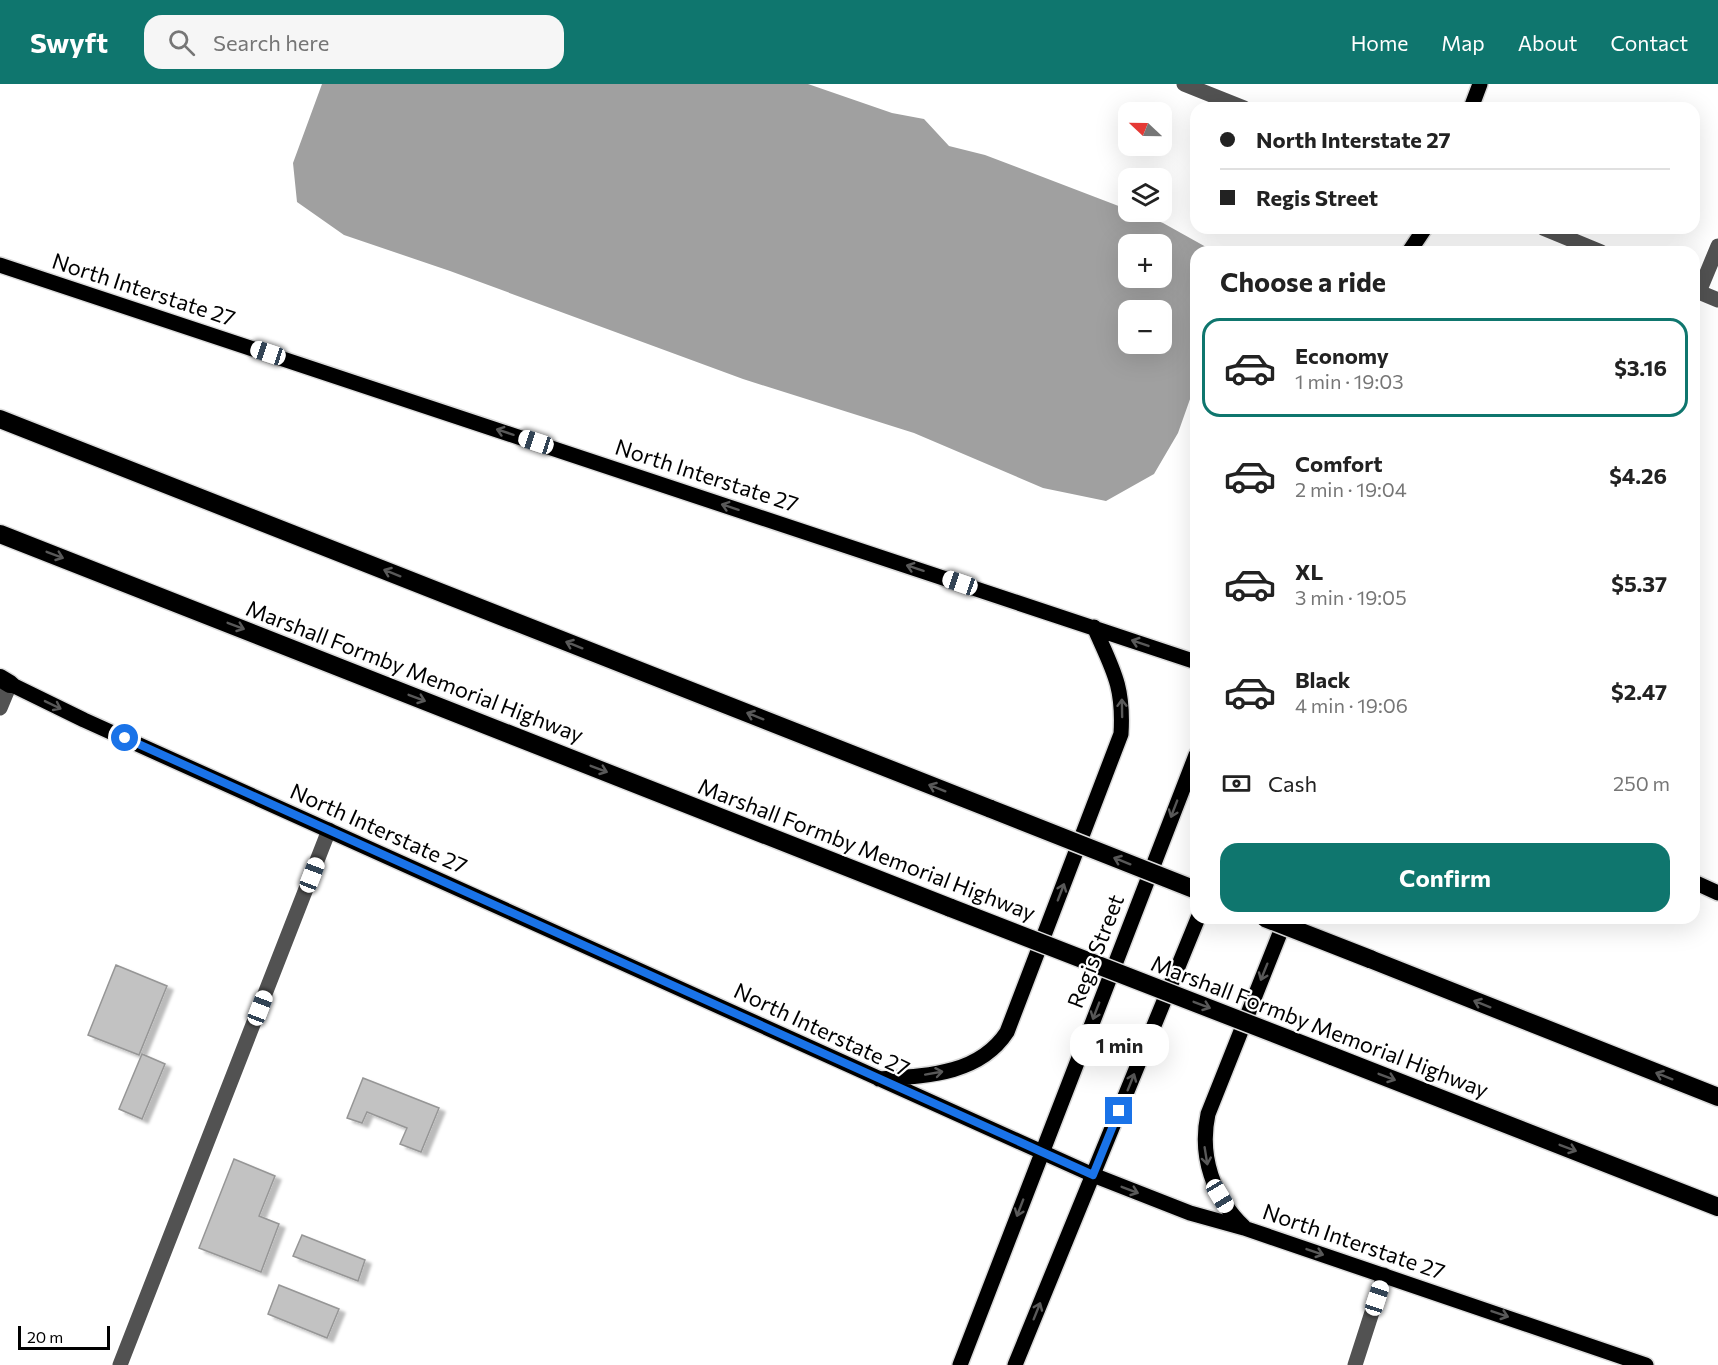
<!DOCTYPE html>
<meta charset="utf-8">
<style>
:root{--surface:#fff;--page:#f6f6f6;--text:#222;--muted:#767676;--line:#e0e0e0;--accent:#0f766e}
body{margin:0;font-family:Commissioner,sans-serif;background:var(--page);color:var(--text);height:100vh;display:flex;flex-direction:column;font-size:22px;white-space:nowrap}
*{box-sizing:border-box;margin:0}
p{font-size:20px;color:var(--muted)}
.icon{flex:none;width:33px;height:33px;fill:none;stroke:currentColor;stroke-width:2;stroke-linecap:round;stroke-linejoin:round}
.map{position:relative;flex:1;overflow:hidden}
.sheet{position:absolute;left:1190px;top:162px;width:510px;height:678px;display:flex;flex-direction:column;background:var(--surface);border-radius:18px;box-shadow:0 6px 24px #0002}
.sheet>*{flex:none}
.hud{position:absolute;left:1190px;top:18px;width:510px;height:132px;border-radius:18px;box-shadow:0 6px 24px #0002;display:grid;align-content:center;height:132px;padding:0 30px;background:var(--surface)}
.needle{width:39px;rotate:292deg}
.buttons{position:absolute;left:1118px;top:18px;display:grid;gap:12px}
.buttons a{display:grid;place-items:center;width:54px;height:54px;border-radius:12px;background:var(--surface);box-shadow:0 6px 24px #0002;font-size:30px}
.scale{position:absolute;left:18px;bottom:15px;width:92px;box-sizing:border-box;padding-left:6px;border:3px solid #000;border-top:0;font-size:16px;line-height:21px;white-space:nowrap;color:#000;-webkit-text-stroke:4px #fff;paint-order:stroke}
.end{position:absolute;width:27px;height:27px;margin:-14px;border:8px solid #1a73e8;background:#fff;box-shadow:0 0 0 3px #fff}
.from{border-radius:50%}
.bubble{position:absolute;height:42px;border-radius:18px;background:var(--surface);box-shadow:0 6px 24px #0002;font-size:20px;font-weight:700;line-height:42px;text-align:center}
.car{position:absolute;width:18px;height:36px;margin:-18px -9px;border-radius:8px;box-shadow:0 0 4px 2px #0007;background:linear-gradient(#fff 24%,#345 0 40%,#fff 0 76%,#345 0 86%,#fff 0)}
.hud b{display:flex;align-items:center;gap:21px;height:57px;font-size:22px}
.hud b+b{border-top:2px solid var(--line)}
.hud i{width:15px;height:15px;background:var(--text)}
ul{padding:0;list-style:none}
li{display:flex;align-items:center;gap:18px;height:99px;margin:0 12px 9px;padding:0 18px;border:3px solid transparent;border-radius:18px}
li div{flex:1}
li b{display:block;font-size:22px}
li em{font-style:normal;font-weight:700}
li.active{border-color:var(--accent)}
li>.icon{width:54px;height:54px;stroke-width:1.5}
h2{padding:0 30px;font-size:27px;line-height:72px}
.pay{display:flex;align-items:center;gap:15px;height:66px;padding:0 30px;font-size:22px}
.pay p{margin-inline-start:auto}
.primary-button{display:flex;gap:12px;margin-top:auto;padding:12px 30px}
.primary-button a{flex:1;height:69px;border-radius:18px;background:var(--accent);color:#fff;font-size:24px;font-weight:700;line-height:69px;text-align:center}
header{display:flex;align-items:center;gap:36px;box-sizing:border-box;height:84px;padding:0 30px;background:var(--accent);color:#fff}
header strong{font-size:28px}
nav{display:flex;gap:33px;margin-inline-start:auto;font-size:21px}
.search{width:420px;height:54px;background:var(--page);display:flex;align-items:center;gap:15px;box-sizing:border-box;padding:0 21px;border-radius:18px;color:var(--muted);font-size:22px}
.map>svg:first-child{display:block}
.water{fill:#a0a0a0;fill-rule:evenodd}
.building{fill:#c2c2c2;stroke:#969696;stroke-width:1.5;filter:url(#shadow)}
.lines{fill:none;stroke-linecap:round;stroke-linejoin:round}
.major-casing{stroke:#dbdbdb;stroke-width:18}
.highway-casing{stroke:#dbdbdb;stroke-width:21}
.minor{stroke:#525252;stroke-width:15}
.major{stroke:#000;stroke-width:15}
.highway{stroke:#000;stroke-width:18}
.highway-bridge-casing{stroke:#dbdbdb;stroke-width:21;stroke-linecap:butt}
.highway-bridge{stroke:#000;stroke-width:18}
.oneway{stroke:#595959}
.route{stroke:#1a73e8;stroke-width:8}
.labels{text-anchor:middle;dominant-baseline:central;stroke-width:4.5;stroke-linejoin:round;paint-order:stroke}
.street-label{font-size:22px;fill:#000;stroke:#fff}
</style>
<header>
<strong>Swyft</strong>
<div class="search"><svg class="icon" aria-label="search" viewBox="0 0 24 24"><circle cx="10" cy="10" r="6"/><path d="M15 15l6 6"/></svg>Search here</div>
<nav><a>Home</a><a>Map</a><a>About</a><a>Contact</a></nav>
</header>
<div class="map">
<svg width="1718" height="1281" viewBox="0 0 1718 1281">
<defs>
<filter id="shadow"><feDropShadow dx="6" dy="4" stdDeviation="1.5" flood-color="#0004"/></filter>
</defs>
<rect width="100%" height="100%" fill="#fff"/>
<!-- water -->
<path class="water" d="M 322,0 L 808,0 L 892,29 L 924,35 L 949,62 L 985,71 L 1163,139 L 1215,168 L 1196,168 L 1195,301 L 1178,349 L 1154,390 L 1106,417 L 1043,404 L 914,349 L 743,295 L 450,187 L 344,151 L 297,118 L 293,79 ZM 1128,160 L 1161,160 L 1161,194 L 1128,194 ZM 1128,226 L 1161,226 L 1161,260 L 1128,260 Z"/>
<!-- building -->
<path class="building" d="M 116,881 L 167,902 L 139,971 L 88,951 Z
M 142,970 L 165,980 L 142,1035 L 119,1025 Z
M 363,994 L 439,1024 L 421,1068 L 400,1060 L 407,1044 L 367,1028 L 362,1039 L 347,1034 Z
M 234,1075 L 275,1092 L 259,1132 L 279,1140 L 261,1188 L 199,1164 Z
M 302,1151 L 365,1176 L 358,1197 L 293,1172 Z
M 279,1201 L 339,1225 L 327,1254 L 268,1230 Z"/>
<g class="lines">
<!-- major casing -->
<g class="major-casing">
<path id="major" d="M 1471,24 L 1480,0
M 1409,168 L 1425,144
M 0,181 L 1196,578
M 0,595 L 84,636 L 1093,1091 L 1190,1129 L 1244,1144 L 1646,1281
M 1694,798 L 1718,809
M 879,995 C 925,992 979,991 1007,948 L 1121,650 C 1124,602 1113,586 1094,543
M 1244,1143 C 1213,1113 1199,1072 1208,1030 L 1286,834
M 960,1281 L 1196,671
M 1015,1281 L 1198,834"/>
</g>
<!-- highway casing -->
<g class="highway-casing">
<path id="highway" d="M 0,335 L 991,725
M 0,450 L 951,824
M 0,594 L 10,600
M 1370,875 L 1718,1013
M 1332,972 L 1718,1123"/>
</g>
<!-- minor -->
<path class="minor" d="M 1184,0 L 1244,24
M 1543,144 L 1601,168
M 1694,206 L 1718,216
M 1699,208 L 1718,162
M 0,624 L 10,600
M 120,1281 L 329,746
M 1355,1281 L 1384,1191"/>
<!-- major -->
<use href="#major" class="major"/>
<!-- highway -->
<use href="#highway" class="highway"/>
<!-- highway-bridge casing -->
<g class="highway-bridge-casing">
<path id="highway-bridge" d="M 991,725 L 1196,806
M 951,824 L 1332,972
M 1265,834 L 1370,875"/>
</g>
<!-- highway-bridge -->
<use href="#highway-bridge" class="highway-bridge"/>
</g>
<!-- one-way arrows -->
<defs><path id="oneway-shaft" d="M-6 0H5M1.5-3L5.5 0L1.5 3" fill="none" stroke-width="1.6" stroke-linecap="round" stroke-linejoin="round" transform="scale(1.5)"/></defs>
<g class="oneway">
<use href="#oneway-shaft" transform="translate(505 348) rotate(-162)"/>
<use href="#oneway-shaft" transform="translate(730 423) rotate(-162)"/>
<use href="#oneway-shaft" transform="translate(55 471) rotate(21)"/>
<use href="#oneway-shaft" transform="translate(915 484) rotate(-162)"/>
<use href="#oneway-shaft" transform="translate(392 489) rotate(-158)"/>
<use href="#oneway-shaft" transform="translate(236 542) rotate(21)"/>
<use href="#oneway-shaft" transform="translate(1140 559) rotate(-161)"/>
<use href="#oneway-shaft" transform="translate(574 561) rotate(-158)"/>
<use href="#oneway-shaft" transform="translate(417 614) rotate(21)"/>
<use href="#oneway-shaft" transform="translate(53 621) rotate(26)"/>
<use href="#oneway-shaft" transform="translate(1122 624) rotate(-91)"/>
<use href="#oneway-shaft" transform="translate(755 632) rotate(-158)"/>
<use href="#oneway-shaft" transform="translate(599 685) rotate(21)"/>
<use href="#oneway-shaft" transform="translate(937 704) rotate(-158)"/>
<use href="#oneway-shaft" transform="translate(1174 725) rotate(111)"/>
<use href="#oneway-shaft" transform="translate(1122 777) rotate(-158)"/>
<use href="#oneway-shaft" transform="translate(1061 808) rotate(-69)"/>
<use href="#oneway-shaft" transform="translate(1264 888) rotate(112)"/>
<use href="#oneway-shaft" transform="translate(1482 920) rotate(-158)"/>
<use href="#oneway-shaft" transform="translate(1202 921) rotate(21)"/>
<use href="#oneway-shaft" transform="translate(1096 927) rotate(111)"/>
<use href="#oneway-shaft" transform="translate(934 989) rotate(-10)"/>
<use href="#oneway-shaft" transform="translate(1664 992) rotate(-158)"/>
<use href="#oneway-shaft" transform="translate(1387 993) rotate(21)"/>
<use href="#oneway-shaft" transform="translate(1131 998) rotate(-68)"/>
<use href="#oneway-shaft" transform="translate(1568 1064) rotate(21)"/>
<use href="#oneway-shaft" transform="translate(1206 1072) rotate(81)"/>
<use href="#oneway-shaft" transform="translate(1130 1106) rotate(21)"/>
<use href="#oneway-shaft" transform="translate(1020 1124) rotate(111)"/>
<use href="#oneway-shaft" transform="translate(1315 1168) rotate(19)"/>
<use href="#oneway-shaft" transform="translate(1037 1227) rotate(-68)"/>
<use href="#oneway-shaft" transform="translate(1500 1230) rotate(19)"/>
</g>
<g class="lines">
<!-- route -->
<path class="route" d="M 125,654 L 1093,1091 L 1119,1027"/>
</g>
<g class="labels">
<!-- street labels -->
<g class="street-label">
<text transform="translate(144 205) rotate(18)">North Interstate 27</text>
<text transform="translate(707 391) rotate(18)">North Interstate 27</text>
<text transform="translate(415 587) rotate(21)">Marshall Formby Memorial Highway</text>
<text transform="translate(379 744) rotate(24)">North Interstate 27</text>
<text transform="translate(867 765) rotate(21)">Marshall Formby Memorial Highway</text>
<text transform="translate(1095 867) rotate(-69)">Regis Street</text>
<text transform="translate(1320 942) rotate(21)">Marshall Formby Memorial Highway</text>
<text transform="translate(822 945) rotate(25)">North Interstate 27</text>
<text transform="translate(1354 1157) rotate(19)">North Interstate 27</text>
</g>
</g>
</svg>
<div class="buttons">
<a><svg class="needle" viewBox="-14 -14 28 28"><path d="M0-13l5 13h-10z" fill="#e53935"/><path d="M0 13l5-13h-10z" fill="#767676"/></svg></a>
<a><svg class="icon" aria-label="layers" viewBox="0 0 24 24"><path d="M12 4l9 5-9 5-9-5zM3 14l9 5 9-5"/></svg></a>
<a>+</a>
<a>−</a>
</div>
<div class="scale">20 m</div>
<i class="end from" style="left:125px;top:654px"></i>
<i class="end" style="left:1119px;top:1027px"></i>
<div class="bubble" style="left:1070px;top:940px;width:99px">1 min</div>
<i class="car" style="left:268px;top:269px;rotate:288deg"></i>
<i class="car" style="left:536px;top:358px;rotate:288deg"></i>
<i class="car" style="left:960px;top:499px;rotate:289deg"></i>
<i class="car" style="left:312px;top:791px;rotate:21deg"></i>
<i class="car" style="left:260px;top:924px;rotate:21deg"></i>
<i class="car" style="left:1220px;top:1112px;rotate:149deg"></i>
<i class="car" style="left:1377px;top:1214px;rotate:18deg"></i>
<div class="hud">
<b><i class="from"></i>North Interstate 27</b>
<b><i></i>Regis Street</b>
</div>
<section class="sheet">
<h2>Choose a ride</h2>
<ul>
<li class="active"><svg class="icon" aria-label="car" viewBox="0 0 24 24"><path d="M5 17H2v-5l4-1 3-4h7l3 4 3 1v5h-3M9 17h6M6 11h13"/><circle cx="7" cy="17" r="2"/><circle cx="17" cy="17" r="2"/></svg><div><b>Economy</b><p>1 min · 19:03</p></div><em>$3.16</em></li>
<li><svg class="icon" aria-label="car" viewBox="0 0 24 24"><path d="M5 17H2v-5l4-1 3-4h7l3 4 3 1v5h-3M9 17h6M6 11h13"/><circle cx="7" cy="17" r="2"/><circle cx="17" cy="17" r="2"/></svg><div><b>Comfort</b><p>2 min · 19:04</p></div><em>$4.26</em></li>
<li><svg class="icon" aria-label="car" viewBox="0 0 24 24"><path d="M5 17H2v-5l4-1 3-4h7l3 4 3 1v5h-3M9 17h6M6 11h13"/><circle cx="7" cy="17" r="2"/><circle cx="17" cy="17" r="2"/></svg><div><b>XL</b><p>3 min · 19:05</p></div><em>$5.37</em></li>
<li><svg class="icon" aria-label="car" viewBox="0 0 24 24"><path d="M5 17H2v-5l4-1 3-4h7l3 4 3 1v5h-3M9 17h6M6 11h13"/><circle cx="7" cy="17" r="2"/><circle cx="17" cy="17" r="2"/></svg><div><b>Black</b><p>4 min · 19:06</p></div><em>$2.47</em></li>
</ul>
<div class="pay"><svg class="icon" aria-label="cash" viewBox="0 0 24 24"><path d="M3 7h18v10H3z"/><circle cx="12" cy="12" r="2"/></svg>Cash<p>250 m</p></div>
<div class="primary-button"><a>Confirm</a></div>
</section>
</div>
